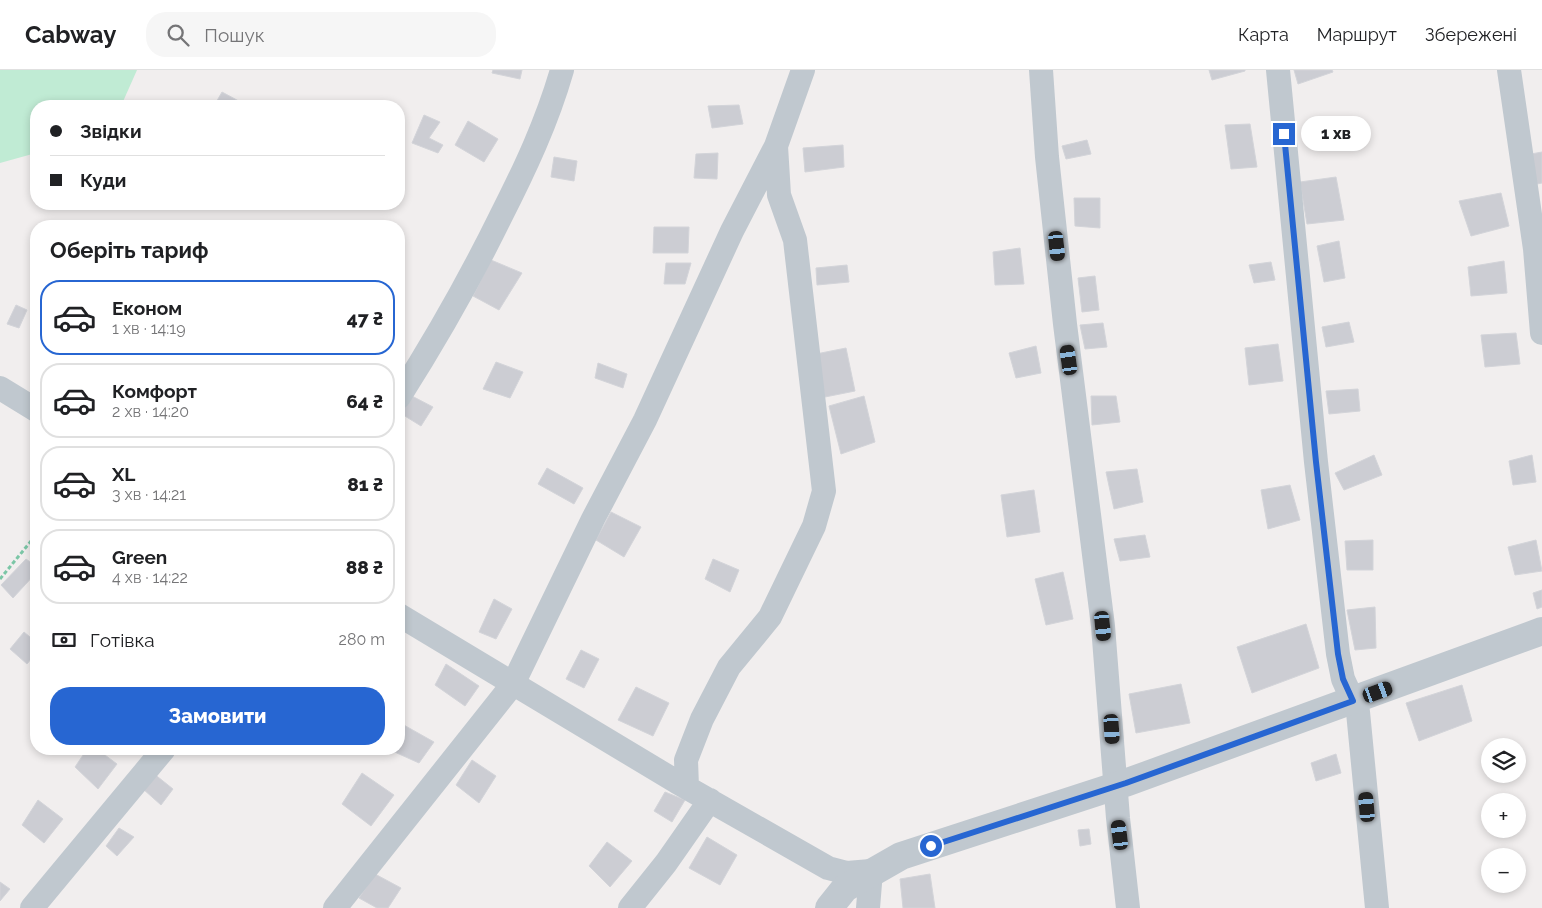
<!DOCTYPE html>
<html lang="uk">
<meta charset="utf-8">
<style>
:root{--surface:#fff;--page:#f6f6f6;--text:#202124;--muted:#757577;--line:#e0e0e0;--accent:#2766d2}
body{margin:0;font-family:Raleway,sans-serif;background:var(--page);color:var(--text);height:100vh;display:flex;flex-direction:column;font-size:19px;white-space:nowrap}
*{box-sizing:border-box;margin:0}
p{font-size:16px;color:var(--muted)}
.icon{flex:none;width:28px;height:28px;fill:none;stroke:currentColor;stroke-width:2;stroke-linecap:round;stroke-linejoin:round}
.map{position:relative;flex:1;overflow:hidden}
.panel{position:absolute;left:30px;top:150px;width:375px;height:535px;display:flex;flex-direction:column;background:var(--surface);border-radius:20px;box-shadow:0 2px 8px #0003}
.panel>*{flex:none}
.hud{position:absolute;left:30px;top:30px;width:375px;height:110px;border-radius:20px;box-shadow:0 2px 8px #0003;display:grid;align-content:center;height:110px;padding:0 20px;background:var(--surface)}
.buttons{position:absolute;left:1481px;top:668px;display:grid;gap:10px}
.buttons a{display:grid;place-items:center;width:45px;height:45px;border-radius:50%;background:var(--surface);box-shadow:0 2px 8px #0003;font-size:25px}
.end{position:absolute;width:22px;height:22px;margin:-11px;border:6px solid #2766d2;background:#fff;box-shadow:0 0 0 2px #fff}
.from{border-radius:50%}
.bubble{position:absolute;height:35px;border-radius:18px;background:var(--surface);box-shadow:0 2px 8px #0003;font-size:16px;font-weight:800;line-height:35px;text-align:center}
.car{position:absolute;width:15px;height:30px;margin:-15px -8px;border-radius:6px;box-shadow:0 0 4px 1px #0007;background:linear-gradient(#222 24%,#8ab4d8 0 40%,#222 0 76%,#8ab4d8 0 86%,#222 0)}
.hud b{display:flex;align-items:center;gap:18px;height:48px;font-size:19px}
.hud b+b{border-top:1px solid var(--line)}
.hud i{width:12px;height:12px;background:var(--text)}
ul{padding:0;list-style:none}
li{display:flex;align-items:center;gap:15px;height:75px;margin:0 10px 8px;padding:0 10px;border:2px solid var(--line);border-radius:20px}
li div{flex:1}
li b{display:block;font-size:19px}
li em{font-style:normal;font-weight:800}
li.on{border-color:var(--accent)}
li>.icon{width:45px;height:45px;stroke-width:1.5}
h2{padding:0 20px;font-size:22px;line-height:60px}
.pay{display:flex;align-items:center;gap:12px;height:55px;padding:0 20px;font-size:19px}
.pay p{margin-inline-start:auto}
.button{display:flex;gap:10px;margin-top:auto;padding:10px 20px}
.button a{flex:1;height:58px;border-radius:20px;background:var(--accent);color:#fff;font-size:20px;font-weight:800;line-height:58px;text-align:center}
header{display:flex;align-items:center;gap:30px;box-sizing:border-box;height:70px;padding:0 25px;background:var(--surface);border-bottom:1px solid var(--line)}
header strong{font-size:24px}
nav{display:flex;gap:28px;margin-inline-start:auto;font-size:18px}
.search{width:350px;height:45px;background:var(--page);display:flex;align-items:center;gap:12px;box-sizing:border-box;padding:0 18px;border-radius:20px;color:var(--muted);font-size:19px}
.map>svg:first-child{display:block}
.green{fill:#c0ebd4}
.building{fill:#cccdd3;stroke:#d3d4d9}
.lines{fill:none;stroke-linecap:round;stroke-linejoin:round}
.path{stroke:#7bc6a6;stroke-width:3;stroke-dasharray:4 2.5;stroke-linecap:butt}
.minor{stroke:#c0c8cf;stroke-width:24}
.tertiary{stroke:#c0c8cf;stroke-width:28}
.route{stroke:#2766d2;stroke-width:6}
</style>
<header>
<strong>Cabway</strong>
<div class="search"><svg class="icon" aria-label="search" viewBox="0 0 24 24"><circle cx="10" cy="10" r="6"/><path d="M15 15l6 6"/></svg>Пошук</div>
<nav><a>Карта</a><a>Маршрут</a><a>Збережені</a></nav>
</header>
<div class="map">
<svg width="1542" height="838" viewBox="0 0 1542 838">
<rect width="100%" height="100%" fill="#f1eeee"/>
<!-- green -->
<path class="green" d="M 0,0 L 137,0 L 121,36 L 36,36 L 36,83 L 0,93 Z"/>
<!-- building -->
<path class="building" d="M 493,0 L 522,0 L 520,9 L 492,3 Z
M 1209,0 L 1245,0 L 1245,1 L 1212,10 Z
M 1294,0 L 1332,0 L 1333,2 L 1298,14 Z
M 222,22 L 248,36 L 214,36 Z
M 739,35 L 743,54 L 712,58 L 708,36 Z
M 424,45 L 440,52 L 429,68 L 443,75 L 438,83 L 412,73 Z
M 468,51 L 498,69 L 484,92 L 455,75 Z
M 1250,54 L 1257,97 L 1231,99 L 1225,55 Z
M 1087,70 L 1091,84 L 1066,89 L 1062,76 Z
M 843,75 L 844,97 L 805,102 L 803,78 Z
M 1542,82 L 1542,113 L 1537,114 L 1531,84 Z
M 718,83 L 717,109 L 694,108 L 696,84 Z
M 554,87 L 577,91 L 574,111 L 551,107 Z
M 1336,107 L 1344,150 L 1307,154 L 1300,112 Z
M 1501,123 L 1509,156 L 1471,166 L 1459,131 Z
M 1074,128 L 1100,128 L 1100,158 L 1075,156 Z
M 654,157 L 689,157 L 688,183 L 653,183 Z
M 1339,171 L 1345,208 L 1324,212 L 1317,176 Z
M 1020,178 L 1024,214 L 995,215 L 993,182 Z
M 491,190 L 522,203 L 499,240 L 473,226 Z
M 1504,191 L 1507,223 L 1471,226 L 1468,197 Z
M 1271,192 L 1275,210 L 1254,213 L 1249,195 Z
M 666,193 L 691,193 L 685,214 L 664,214 Z
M 847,195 L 849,212 L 817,215 L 816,198 Z
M 1095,206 L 1099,240 L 1082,242 L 1078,208 Z
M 16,235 L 27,240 L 19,258 L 7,254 Z
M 1349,252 L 1354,272 L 1326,277 L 1322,257 Z
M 1103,253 L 1107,277 L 1085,279 L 1080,255 Z
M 1516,263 L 1520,294 L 1485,297 L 1481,265 Z
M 1278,274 L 1283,311 L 1249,315 L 1245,278 Z
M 1036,276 L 1041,303 L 1016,308 L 1009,283 Z
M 846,278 L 855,321 L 825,327 L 816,284 Z
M 496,292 L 523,302 L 510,328 L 483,319 Z
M 598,293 L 627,304 L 623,318 L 595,308 Z
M 1358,319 L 1360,341 L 1329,344 L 1326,321 Z
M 410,325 L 433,337 L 421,356 L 400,343 Z
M 864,326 L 875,372 L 841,384 L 829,336 Z
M 1091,326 L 1116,326 L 1120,352 L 1092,355 Z
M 1374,385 L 1382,405 L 1344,420 L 1335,403 Z
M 1532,385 L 1536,412 L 1513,415 L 1509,391 Z
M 547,398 L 583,418 L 574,434 L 538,414 Z
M 1137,399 L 1143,432 L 1114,439 L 1106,402 Z
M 1290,415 L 1300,450 L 1268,459 L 1261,420 Z
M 1034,420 L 1040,462 L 1007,467 L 1001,425 Z
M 611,442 L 641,457 L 624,487 L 596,470 Z
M 1145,465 L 1150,487 L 1120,491 L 1114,469 Z
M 1373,470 L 1373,500 L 1347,500 L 1345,471 Z
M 1536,470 L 1542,501 L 1515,505 L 1508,477 Z
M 26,489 L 36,496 L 36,503 L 13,528 L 1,515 Z
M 713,489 L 739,500 L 730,522 L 705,509 Z
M 1063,502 L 1073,549 L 1046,555 L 1035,509 Z
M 1542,520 L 1542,537 L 1537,539 L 1533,523 Z
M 494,529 L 512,539 L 496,569 L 479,562 Z
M 1375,537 L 1376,578 L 1355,580 L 1347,540 Z
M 1306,554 L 1319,598 L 1252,623 L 1237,577 Z
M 24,562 L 36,572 L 36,583 L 27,594 L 10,579 Z
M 581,580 L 599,589 L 584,618 L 566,609 Z
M 446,594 L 479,616 L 465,636 L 435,615 Z
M 1181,614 L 1190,653 L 1136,663 L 1129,624 Z
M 1462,615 L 1472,651 L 1419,671 L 1406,633 Z
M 636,617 L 669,633 L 653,666 L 618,650 Z
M 402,654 L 434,672 L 419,693 L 388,679 L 399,679 L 399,660 Z
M 87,679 L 97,679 L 117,694 L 98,719 L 75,697 Z
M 1336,684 L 1341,703 L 1316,711 L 1311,693 Z
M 472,690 L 496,706 L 479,733 L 456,715 Z
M 153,703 L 173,719 L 161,735 L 143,719 Z
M 362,703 L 394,725 L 371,756 L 342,734 Z
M 665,722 L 685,730 L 672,752 L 654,741 Z
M 38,730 L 63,749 L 44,773 L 22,755 Z
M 119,758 L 134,767 L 117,786 L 106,776 Z
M 1089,759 L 1091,774 L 1080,776 L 1078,760 Z
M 707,767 L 737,785 L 720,815 L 689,798 Z
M 607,772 L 632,791 L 610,817 L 589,796 Z
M 375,804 L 401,818 L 388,838 L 377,838 L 359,828 Z
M 930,804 L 935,838 L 903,838 L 900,809 Z
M 0,812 L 10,819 L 0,831 Z"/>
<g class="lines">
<!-- path -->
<path class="path" d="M 0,509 L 36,465"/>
<!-- minor -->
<path class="minor" d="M 1041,0 L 1047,87 L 1065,254 L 1103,556 L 1118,748 L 1128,838
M 1278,0 L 1316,392 L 1338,584 L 1343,609 L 1358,642 L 1377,838
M 1509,0 L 1535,179 L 1542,263
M 0,318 L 36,340
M 399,327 C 436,269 470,209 500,148 C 525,99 547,52 562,0
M 399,545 L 677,712 L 828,798 L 847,803 L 871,801 L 868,838
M 687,717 L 686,690 L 702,649 L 729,597 L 770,547 L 814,456 L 824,421 L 795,170 L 779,125 L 776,76
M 32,838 L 164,679
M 335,838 L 513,614 L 593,449 L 645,350 L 732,161 L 776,76 L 803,0
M 630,838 L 666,793 L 710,730"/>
<!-- tertiary -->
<path class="tertiary" d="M 829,838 L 845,818 L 901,786 L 1125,713 L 1542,561"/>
</g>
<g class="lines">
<!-- route -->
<path class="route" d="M 931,776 L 1126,713 L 1353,631 L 1343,609 L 1338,584 L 1316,392 L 1284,64"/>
</g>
</svg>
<div class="buttons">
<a><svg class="icon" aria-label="layers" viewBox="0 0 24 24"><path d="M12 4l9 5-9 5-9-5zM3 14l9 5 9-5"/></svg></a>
<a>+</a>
<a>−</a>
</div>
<i class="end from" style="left:931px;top:776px"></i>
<i class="end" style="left:1284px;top:64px"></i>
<div class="bubble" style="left:1301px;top:46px;width:70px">1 хв</div>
<i class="car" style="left:1057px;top:176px;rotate:174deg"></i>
<i class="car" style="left:1069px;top:290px;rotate:352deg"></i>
<i class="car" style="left:1103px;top:556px;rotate:174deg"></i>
<i class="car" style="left:1378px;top:622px;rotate:70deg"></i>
<i class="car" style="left:1112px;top:659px;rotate:176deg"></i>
<i class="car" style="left:1367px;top:737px;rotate:355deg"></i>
<i class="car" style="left:1120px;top:765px;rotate:353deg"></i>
<div class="hud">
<b><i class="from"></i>Звідки</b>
<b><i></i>Куди</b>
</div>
<section class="panel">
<h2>Оберіть тариф</h2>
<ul>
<li class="on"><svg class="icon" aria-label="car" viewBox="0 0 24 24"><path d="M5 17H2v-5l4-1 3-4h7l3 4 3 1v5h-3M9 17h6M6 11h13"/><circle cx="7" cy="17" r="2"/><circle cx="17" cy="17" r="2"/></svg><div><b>Економ</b><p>1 хв · 14:19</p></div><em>47 ₴</em></li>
<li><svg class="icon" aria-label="car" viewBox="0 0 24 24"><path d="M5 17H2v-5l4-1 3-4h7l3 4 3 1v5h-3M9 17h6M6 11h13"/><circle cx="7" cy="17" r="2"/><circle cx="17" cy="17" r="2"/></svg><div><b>Комфорт</b><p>2 хв · 14:20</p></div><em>64 ₴</em></li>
<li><svg class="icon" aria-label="car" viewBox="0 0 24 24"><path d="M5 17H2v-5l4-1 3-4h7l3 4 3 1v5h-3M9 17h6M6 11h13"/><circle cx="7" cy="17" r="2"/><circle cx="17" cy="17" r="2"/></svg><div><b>XL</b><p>3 хв · 14:21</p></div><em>81 ₴</em></li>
<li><svg class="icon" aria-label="car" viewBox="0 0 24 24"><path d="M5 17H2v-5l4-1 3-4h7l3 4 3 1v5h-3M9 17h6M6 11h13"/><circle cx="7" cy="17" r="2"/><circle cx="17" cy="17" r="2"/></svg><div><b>Green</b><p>4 хв · 14:22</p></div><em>88 ₴</em></li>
</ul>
<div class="pay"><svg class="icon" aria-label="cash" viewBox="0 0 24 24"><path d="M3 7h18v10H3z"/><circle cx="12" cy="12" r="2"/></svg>Готівка<p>280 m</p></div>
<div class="button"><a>Замовити</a></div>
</section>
</div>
